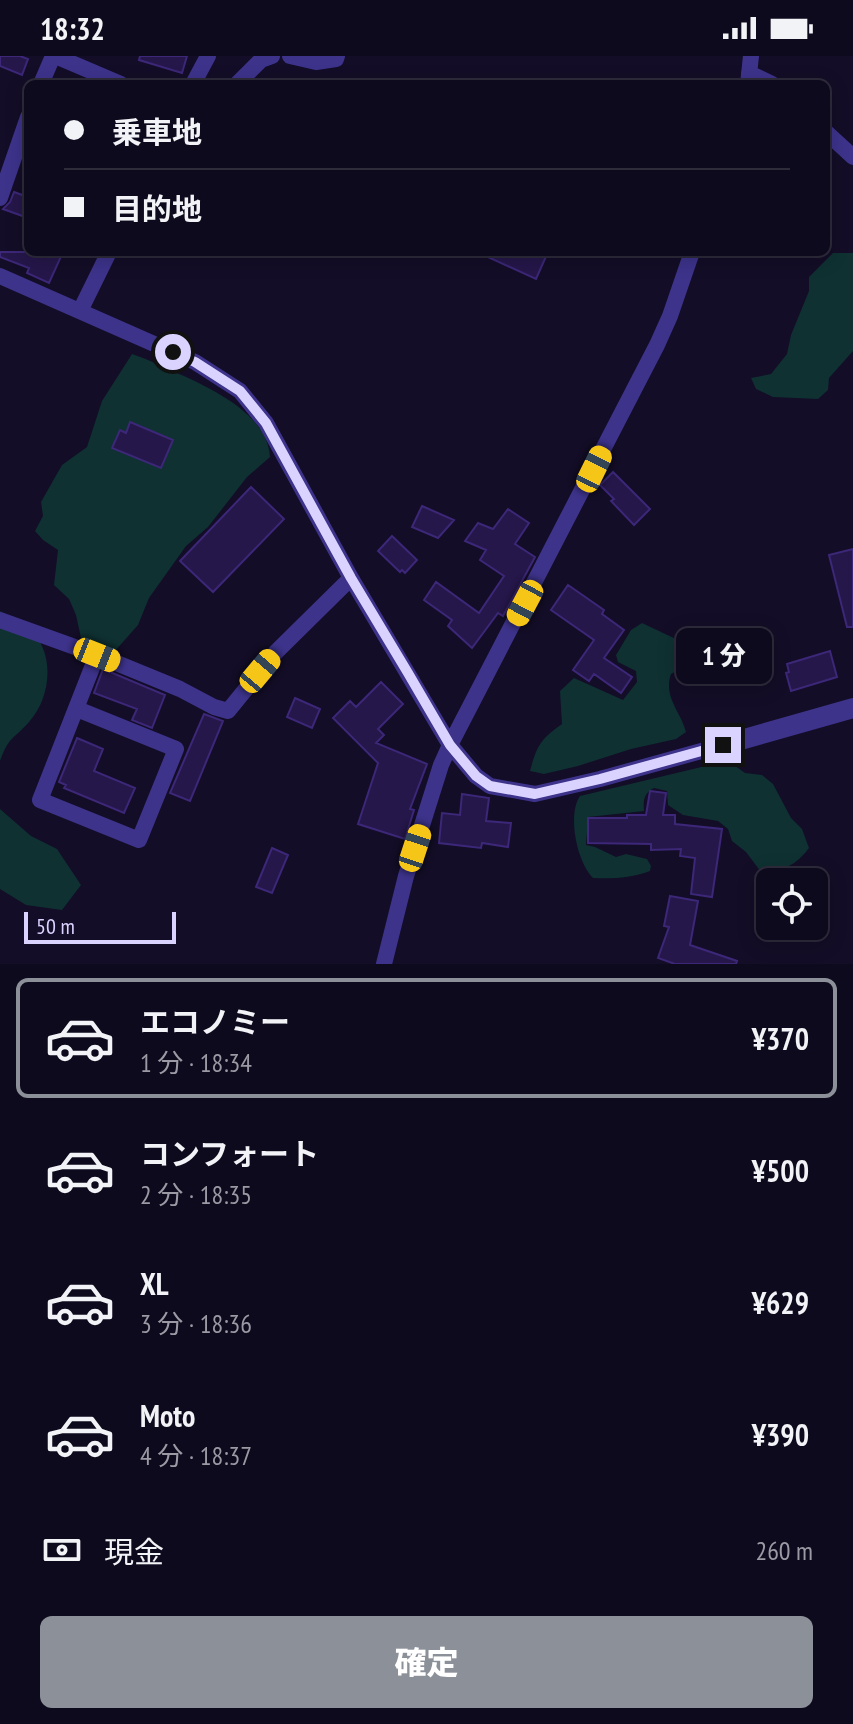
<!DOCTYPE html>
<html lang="ja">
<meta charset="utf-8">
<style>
:root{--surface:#0e0a1d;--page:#1c182a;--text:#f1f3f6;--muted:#9b9aa4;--line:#2e2b3b;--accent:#8c9099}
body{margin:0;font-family:"PT Sans Narrow","Noto Sans JP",sans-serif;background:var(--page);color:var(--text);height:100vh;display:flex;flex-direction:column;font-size:30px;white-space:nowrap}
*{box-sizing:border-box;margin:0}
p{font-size:26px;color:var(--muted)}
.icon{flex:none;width:44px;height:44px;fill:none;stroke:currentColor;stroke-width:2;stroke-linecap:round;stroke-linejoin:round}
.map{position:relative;height:908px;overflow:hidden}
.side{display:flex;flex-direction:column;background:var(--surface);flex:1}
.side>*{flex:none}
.banner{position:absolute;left:24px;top:24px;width:806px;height:176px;border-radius:12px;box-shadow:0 4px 20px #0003,0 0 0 2px var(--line);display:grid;align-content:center;height:176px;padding:0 40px;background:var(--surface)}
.tools{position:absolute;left:756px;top:812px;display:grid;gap:16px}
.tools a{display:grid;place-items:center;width:72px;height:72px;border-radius:12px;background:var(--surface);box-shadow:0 4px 20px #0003,0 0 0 2px var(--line);font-size:40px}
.scale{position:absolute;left:24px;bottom:20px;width:152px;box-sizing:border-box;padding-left:8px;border:4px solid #dbd3ff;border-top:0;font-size:22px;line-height:28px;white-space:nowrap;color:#dbd3ff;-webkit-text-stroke:6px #130d27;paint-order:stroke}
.end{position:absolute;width:36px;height:36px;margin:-18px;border:10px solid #dbd3ff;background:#111;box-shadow:0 0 0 4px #111}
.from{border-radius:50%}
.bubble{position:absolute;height:56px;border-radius:12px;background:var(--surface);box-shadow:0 4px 20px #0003,0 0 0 2px var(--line);font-size:26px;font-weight:800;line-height:56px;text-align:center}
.car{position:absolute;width:24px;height:48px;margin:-24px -12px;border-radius:10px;box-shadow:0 0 6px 2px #0007;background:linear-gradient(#f5c518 24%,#345 0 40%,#f5c518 0 76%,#345 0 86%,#f5c518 0)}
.banner b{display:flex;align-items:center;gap:28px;height:76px;font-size:30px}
.banner b+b{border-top:2px solid var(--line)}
.banner i{width:20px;height:20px;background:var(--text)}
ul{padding:14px 0 0;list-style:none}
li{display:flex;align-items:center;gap:24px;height:120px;margin:0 16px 12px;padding:0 24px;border:4px solid transparent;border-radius:12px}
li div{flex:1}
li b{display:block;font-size:30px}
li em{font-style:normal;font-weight:800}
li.on{border-color:var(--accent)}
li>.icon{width:72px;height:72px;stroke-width:1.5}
.pay{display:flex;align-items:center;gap:20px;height:88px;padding:0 40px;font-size:30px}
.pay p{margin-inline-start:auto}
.primary-button{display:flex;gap:16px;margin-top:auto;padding:16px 40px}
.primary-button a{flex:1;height:92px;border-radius:12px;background:var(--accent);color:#fff;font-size:32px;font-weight:800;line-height:92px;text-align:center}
.status{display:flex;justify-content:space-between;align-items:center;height:56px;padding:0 40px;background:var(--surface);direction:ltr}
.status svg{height:22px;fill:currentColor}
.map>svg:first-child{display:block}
.green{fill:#0f3132}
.building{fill:#25174a;stroke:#3c2778;stroke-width:2}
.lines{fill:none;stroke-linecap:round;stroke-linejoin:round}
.minor{stroke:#3d338b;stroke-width:16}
.tertiary{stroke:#3d338b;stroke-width:20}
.route{stroke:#dbd3ff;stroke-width:10}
</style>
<div class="status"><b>18:32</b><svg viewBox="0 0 49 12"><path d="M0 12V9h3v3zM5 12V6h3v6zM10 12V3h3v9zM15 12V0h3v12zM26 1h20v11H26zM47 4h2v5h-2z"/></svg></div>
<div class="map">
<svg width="853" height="908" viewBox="0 0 853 908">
<rect width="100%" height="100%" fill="#130d27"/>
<!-- green -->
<path class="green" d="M 833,197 L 853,197 L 853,295 L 829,322 L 828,334 L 818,343 L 773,341 L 756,333 L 751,322 L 771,318 L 787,298 L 791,279 L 809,235 L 809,221 Z
M 132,298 C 151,304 166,313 184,320 C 216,335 268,360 270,401 L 247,421 L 208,471 L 186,490 L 149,542 L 138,569 L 115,595 L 104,594 L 81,582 L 76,559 L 69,543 L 54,529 L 58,494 L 43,484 L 35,475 L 43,460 L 41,446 L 62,409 L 87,391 L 102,345 Z
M 0,555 C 9,560 19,565 27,571 C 56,593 52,641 29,666 C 13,684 9,680 0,705 Z
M 642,567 L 678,584 L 689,599 L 684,611 L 671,618 C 663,641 681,656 686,676 L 676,683 L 631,693 L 578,710 L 544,718 L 530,715 C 537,689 541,683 562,668 L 560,635 L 574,622 L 623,644 L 637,626 L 636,615 L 618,606 L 616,599 L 631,574 Z
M 714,708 L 734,709 L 745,717 L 762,719 L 773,728 L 791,762 L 802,773 L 809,792 C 797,809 781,816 761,816 L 746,796 L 732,785 L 728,773 L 718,765 L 683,759 L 668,749 L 667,735 L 654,732 C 644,737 643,744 644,755 L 588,761 L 586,789 L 595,791 L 616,801 L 626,798 L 647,803 L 651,810 L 650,815 C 631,822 613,823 593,822 C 577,806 567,759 580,740 Z
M 0,753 L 31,780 L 57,793 L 81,829 L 62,854 L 26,849 L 0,833 Z"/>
<!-- building -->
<path class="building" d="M 0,0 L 20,0 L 28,3 L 22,19 L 0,10 Z
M 140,0 L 187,0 L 182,17 L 139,4 Z
M 14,136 L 28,141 L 28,162 L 3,153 L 10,146 Z
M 0,196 L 63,196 L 49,227 L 27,217 L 29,212 L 0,201 Z
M 477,196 L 548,196 L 536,223 Z
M 130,366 L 173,384 L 161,412 L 112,392 L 120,374 L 126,377 Z
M 613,416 L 650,453 L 634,469 L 611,445 L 614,443 L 600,429 Z
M 251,431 L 284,463 L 213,536 L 180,505 Z
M 422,450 L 454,464 L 438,482 L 412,471 Z
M 508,453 L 529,467 L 515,488 L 535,501 L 503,560 L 498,557 L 472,592 L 448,570 L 452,564 L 424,544 L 436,526 L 479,557 L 504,520 L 480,504 L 486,494 L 465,485 L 478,467 L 493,473 Z
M 392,480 L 417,504 L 405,517 L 402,514 L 400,516 L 378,495 Z
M 853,493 L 853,571 L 847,571 L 829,499 Z
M 568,529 L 604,554 L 602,558 L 624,574 L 604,602 L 632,621 L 621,637 L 594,618 L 589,625 L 573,614 L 594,584 L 551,554 Z
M 830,595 L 837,621 L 791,635 L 786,617 L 789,616 L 787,608 Z
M 103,613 L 165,639 L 152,672 L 132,664 L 137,653 L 94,637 Z
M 381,626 L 403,648 L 378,673 L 384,679 L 376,687 L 427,708 L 410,753 L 414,754 L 405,783 L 358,768 L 378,707 L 333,662 L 350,645 L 356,651 Z
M 295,642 L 320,653 L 312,672 L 287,661 Z
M 204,658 L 223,665 L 190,745 L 170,737 Z
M 77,682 L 103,693 L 94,715 L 135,732 L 124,757 L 64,732 L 66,729 L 59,726 Z
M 650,735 L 666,737 L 663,759 L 675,759 L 675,768 L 722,773 L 712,841 L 691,838 L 695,802 L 680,800 L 681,793 L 651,794 L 651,788 L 588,787 L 588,762 L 627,762 L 627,759 L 646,759 Z
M 462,738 L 489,742 L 486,765 L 511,767 L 508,791 L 482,787 L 481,792 L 439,787 L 442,757 L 460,759 Z
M 272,792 L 288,799 L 272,837 L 256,831 Z
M 670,840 L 698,845 L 690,889 L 737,905 L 736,908 L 675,908 L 658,902 L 669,871 L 664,870 Z"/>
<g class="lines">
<!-- minor -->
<path class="minor" d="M 55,0 L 121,28
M 290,0 L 316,6 L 336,3 L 337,0
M 749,17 L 772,28
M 41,28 L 53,0
M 193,28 L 208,0
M 237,28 L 261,4 L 272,0
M 748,28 L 751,0
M 826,76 L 853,101
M 0,142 L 28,61
M 0,220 L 195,306 L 240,335 L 266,367 L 351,522 L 450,689 L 476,720 L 490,730 L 535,738 L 600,723 L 723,689
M 80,255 L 109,196
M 0,564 L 97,599 L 40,744 L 139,784 L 176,693 L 77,653
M 97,599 L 180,633 L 214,651 L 228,655 L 276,596 L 351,522
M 384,908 L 406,820 L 441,709 L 450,689 L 657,289 L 670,260 L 692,196"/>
<!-- tertiary -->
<path class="tertiary" d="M 723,689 L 853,652"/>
</g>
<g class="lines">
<!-- route -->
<path class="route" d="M 173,296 L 195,306 L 240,335 L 266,367 L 351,522 L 408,617 L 450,689 L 476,720 L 490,730 L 535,738 L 600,723 L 723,689"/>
</g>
</svg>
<div class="tools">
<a><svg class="icon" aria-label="locate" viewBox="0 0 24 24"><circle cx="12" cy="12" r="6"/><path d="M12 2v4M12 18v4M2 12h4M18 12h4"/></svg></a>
</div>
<div class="scale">50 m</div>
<i class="end from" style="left:173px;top:296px"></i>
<i class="end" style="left:723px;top:689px"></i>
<div class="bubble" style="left:676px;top:572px;width:96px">1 分</div>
<i class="car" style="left:594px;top:413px;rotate:26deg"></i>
<i class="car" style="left:525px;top:547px;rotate:208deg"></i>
<i class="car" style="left:97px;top:599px;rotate:112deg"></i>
<i class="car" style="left:260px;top:615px;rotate:40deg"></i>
<i class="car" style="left:415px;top:792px;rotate:18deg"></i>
<div class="banner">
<b><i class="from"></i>乗車地</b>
<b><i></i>目的地</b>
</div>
</div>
<section class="side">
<ul>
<li class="on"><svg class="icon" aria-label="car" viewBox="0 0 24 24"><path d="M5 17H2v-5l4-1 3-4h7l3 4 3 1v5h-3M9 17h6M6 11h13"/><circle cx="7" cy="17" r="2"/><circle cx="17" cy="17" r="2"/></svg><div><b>エコノミー</b><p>1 分 · 18:34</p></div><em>¥370</em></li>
<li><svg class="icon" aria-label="car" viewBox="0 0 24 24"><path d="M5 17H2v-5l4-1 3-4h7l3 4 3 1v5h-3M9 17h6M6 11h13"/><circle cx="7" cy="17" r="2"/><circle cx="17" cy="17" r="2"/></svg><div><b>コンフォート</b><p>2 分 · 18:35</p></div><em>¥500</em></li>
<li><svg class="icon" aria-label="car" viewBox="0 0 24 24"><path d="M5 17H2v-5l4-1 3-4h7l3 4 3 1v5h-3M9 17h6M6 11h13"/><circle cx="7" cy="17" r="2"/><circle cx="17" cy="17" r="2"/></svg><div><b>XL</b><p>3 分 · 18:36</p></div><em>¥629</em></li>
<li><svg class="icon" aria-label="car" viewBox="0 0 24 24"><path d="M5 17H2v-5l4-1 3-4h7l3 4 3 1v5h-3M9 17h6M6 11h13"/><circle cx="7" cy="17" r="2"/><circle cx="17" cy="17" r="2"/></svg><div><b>Moto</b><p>4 分 · 18:37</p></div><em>¥390</em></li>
</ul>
<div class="pay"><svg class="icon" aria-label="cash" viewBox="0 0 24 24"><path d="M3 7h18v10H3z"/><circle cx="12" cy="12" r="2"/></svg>現金<p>260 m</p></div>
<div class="primary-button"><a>確定</a></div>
</section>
